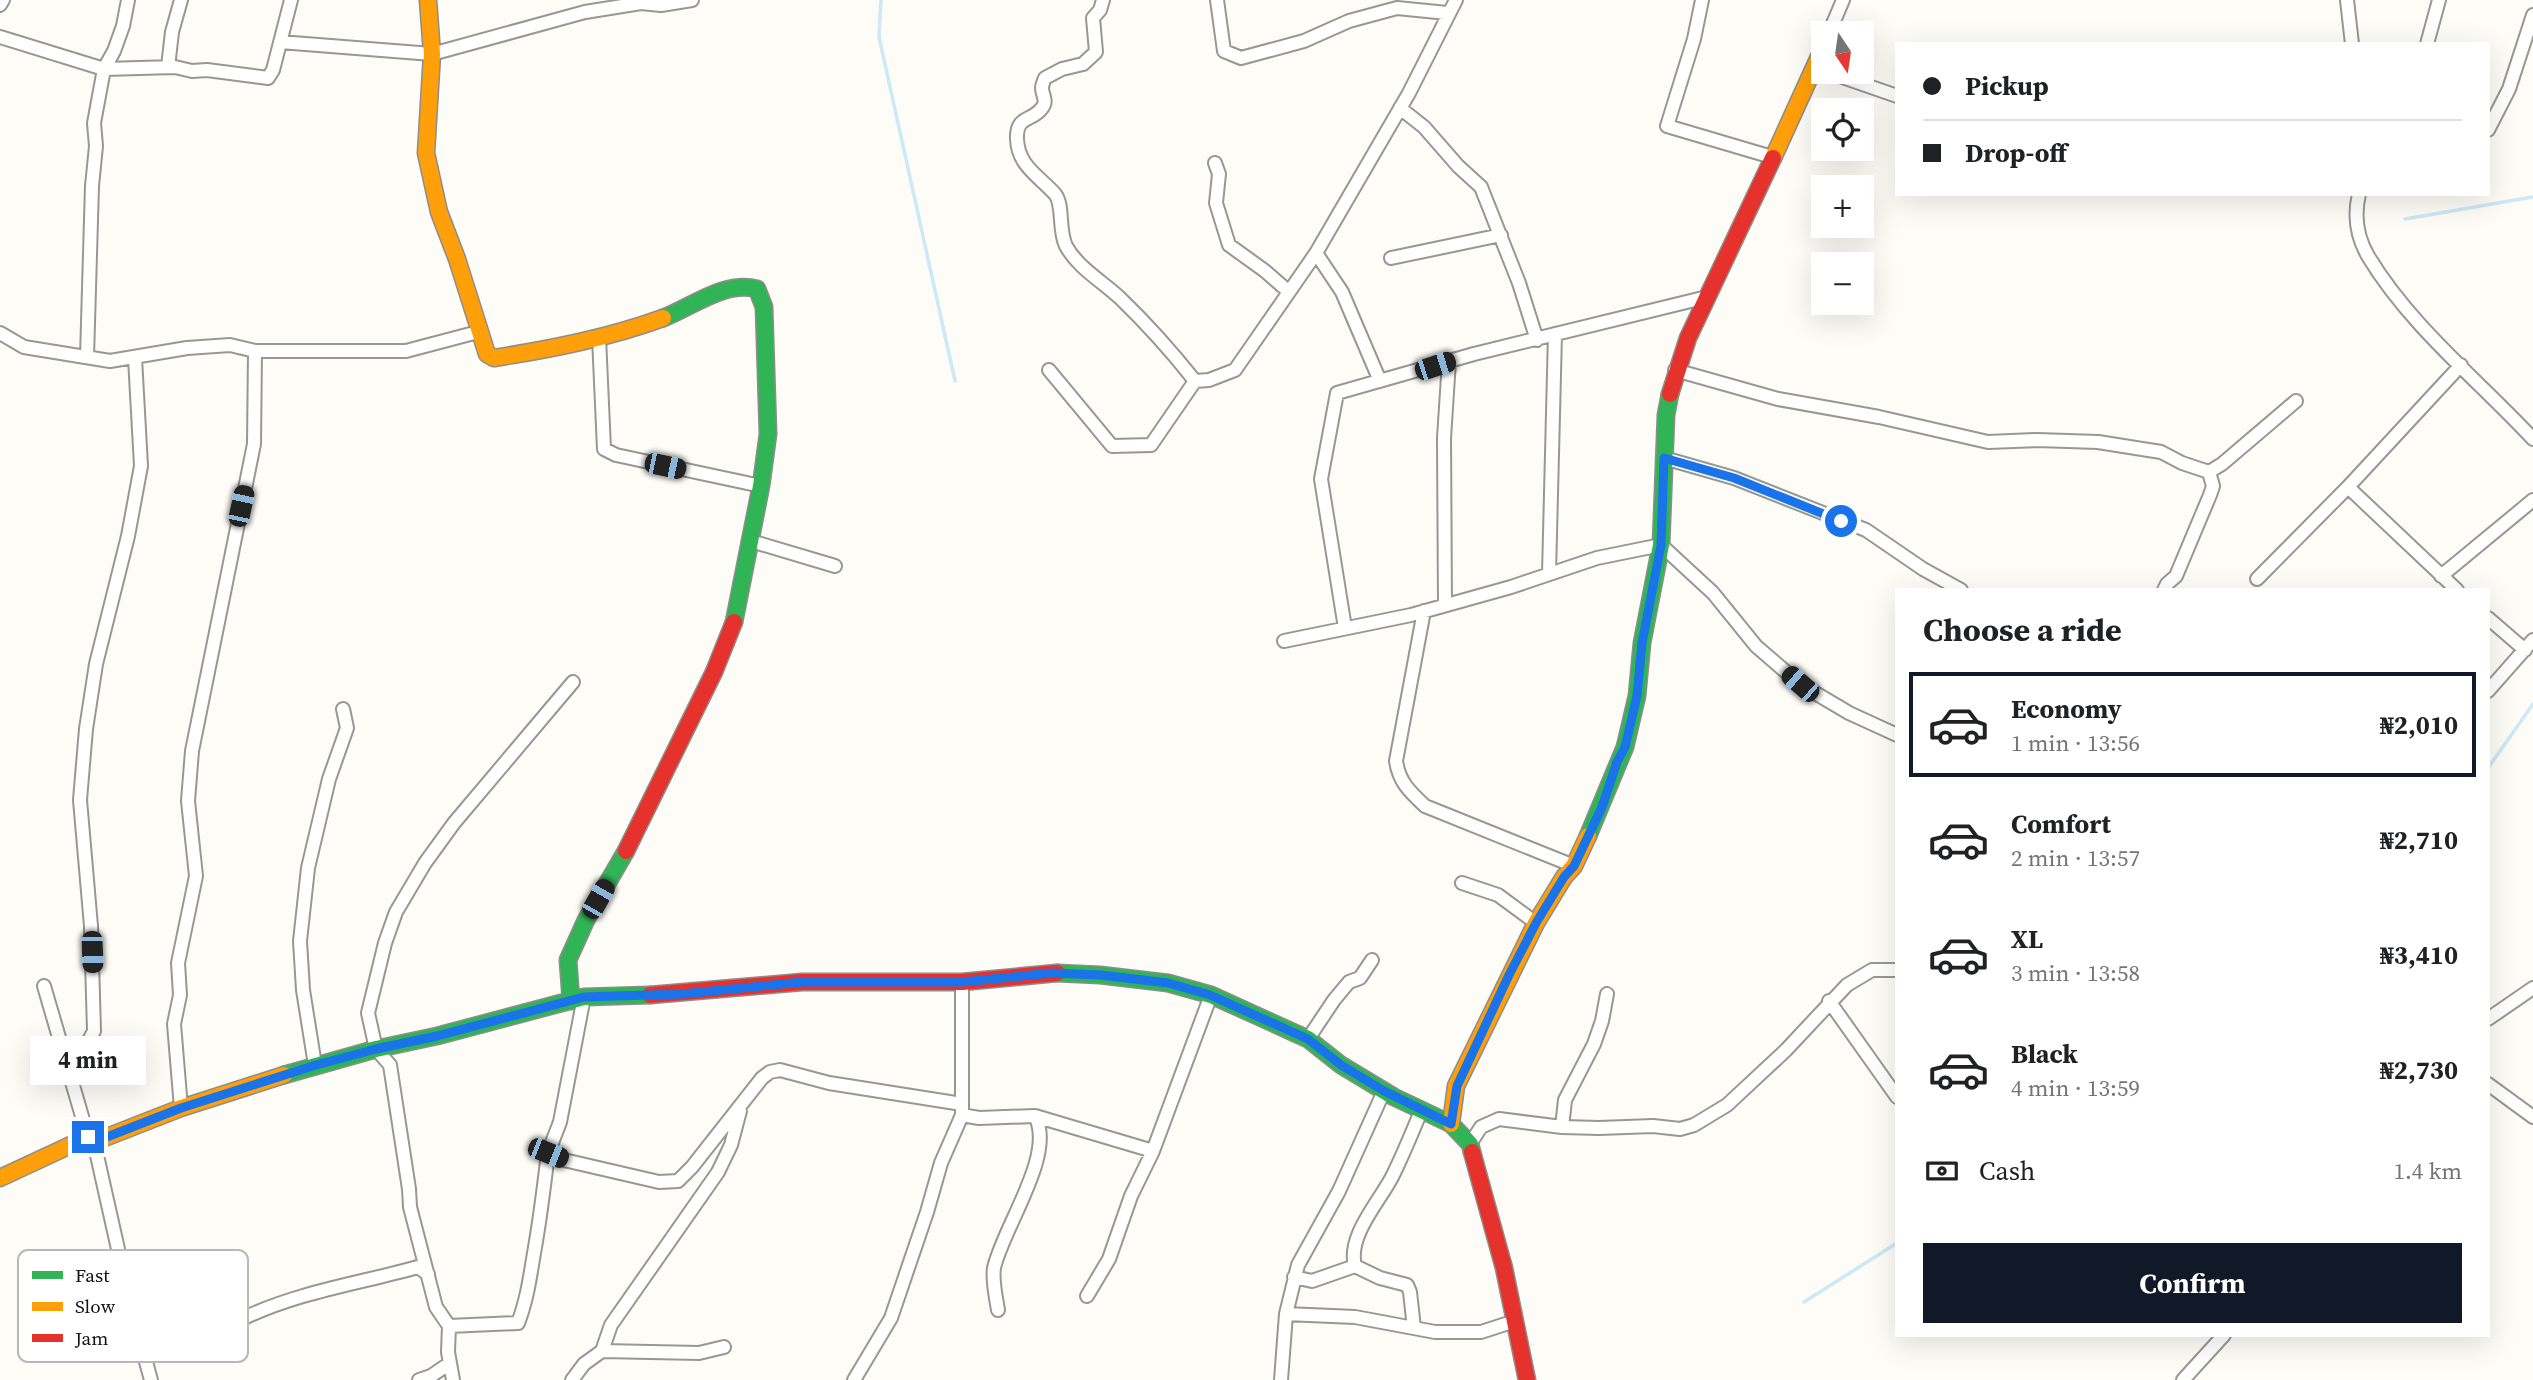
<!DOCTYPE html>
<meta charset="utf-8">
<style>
:root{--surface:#fff;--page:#f2f2f2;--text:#202124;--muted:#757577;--line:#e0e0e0;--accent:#111827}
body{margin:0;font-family:"Source Serif 4",serif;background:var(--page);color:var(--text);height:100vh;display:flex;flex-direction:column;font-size:26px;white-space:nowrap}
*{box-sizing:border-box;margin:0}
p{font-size:23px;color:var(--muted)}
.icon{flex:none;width:38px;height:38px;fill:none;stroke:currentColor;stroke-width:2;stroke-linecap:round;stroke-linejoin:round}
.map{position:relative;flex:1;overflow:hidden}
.sheet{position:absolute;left:1895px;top:588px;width:595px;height:749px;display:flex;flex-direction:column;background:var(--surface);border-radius:0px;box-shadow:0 7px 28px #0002}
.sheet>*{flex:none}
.top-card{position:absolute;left:1895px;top:42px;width:595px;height:154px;border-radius:0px;box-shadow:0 7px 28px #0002;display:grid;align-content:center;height:154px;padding:0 28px;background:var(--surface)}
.needle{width:46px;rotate:167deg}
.tools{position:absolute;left:1811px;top:21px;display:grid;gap:14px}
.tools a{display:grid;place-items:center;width:63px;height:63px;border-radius:0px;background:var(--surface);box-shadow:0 7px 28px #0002;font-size:35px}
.end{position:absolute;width:32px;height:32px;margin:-16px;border:9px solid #1a73e8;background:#fff;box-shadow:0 0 0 4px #fff}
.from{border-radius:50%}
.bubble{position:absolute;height:49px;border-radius:0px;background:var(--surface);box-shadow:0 7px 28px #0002;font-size:23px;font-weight:700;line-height:49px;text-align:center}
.car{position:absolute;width:21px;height:42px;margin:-21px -10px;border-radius:9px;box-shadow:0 0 5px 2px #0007;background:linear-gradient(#222 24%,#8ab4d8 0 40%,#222 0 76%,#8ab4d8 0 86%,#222 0)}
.top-card b{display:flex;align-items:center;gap:24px;height:66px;font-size:26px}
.top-card b+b{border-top:2px solid var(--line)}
.top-card i{width:18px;height:18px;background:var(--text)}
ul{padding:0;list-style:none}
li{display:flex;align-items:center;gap:21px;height:105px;margin:0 14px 10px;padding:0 14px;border:4px solid transparent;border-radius:0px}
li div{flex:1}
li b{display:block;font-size:26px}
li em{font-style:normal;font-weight:700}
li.current{border-color:var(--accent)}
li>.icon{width:63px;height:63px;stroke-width:1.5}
h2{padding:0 28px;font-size:32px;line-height:84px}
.pay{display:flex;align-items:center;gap:18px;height:77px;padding:0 28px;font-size:26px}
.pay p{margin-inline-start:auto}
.primary-button{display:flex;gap:14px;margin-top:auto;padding:14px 28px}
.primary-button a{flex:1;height:80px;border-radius:0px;background:var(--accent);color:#fff;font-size:28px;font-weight:700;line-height:80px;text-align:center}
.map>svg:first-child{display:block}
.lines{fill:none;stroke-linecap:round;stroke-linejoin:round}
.stream{stroke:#cde8f7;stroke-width:3.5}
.street-casing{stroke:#979795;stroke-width:16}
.fast-casing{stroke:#8e8d8b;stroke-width:19}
.slow-casing{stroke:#8e8d8b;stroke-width:19}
.jam-casing{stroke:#8e8d8b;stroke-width:19}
.street{stroke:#fffffe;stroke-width:12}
.fast{stroke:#30b455;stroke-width:16}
.slow{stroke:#ff9f0a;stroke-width:16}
.jam{stroke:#e5322d;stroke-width:16}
.route{stroke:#1a73e8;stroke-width:9}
.key{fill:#fff;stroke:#b8b8b8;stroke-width:2}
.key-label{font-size:19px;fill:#111}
</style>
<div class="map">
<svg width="2533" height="1380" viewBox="0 0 2533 1380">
<rect width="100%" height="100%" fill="#fdfcf7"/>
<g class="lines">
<!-- stream -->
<path class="stream" d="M 881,0 L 879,37 L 955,381
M 2405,219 L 2533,197
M 2488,768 L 2533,704
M 1804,1302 L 1897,1243"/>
<!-- street casing -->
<g class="street-casing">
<path id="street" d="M 1103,0 L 1100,10 L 1093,18 L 1096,52 L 1083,64 L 1062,69 L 1045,78 C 1044,81 1042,84 1042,88 C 1042,95 1048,101 1042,108 C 1032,122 1016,115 1017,139 C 1018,166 1039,176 1055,194 C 1064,205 1058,230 1066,246 C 1078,268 1102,281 1120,298 C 1147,324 1172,352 1195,381
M 1217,0 L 1224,51 L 1241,58 L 1304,41 L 1349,21 L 1397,8 L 1447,13
M 1702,0 L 1694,39 L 1667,126 L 1772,157
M 2347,0 L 2352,44
M 0,5 L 3,0
M 1829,33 L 1843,0
M 0,37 L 104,69 L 175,67 L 192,71 L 207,70 L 268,78 L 273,70 L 291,0
M 280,42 L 432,54 L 585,12 L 641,3 L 661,5 L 692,0
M 2427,44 L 2439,0
M 168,67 L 172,32 L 181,0
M 1828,72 L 1897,96
M 1400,108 L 1424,127 L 1458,166 L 1481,187 L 1519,283 L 1537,340
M 2488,130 L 2509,89 L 2533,15
M 1215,163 L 1219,174 L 1216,203 L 1229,245 L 1265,271 L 1289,292
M 2359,194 C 2354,215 2357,237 2368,256 C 2410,326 2478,380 2533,439
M 1316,253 L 1342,292 L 1380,381
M 1391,258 L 1501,235
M 0,333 L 24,347 L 110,361 L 187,348 L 230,345 L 255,351 L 406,351 L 478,332
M 599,337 L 604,449 L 616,455 L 761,486
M 87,357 L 92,186 L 96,146 L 94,123 L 104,69 L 114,51 L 123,26 L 128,0
M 1049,370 L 1112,446 L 1151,445 L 1195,381 L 1209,380 L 1235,370 L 1316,253 L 1409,93 L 1456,0
M 1675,370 L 1778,399 L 1879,417 L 1988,442 L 2037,440 L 2098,442 L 2161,452 L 2182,463 L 2209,472 L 2213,486 L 2210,495 L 2176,576 L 2167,584 L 2164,590
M 1664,458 L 1734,478 L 1866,530 L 1923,569 L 1961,590
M 2209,472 L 2222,464 L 2296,401
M 2348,487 L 2457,590
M 751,541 L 835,566
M 1549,574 L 1555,334
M 2441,576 L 2533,500
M 2257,579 L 2348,487 L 2461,365
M 1445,605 L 1444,438 L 1449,361
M 1424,611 L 1396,761 C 1399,782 1410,792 1425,806 L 1574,866
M 2488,618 L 2525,650
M 1345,628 L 1321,479 L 1337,393 L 1474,354 L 1707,297
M 1284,641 L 1411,615 L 1511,587 L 1597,558 L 1661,545 L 1713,593 L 1756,646 L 1800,684 L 1849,713 L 1897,735
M 2488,691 L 2533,640
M 1462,883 L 1498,895 L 1536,923
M 962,982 L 962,1115 L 979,1118 L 1035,1116 C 1056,1155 1003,1227 994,1268 C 992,1281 996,1297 998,1310
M 44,986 L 88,1137
M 1829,1001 L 1897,1097
M 2488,1019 L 2533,988
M 1308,1039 L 1334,1000 L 1349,982 L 1360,978 L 1372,960
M 315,1065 L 303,990 L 300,941 L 308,868 L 329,779 L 347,728 L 343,709
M 69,1078 L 94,1031 L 91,926 L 80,800 L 86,729 L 96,664 L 128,536 L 141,466 L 135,358
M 2488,1084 L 2533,1117
M 181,1108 L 174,1024 L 180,995 L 178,963 L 196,876 L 188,801 L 192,751 L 254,444 L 255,351
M 1035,1116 L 1153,1151
M 1562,1127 L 1565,1100 L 1594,1044 L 1602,1021 L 1607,994
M 94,1142 L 131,1307 L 151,1380
M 1470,1144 L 1481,1127 L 1499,1119 L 1562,1127 L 1599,1128 L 1653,1126 L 1680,1129 L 1694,1125 L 1727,1105 L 1786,1050 L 1847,985 L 1872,970 L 1897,970
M 548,1153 L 560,1122 L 584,997
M 1294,1277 L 1312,1281 L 1355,1266
M 1087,1296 L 1109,1259 L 1131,1196 L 1153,1151 L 1211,995
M 1286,1314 L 1355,1317 L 1435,1332 L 1481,1332 L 1515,1321
M 244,1318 C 298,1292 361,1283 418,1267 L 428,1274
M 449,1326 L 518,1323 C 527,1300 530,1277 534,1253 C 540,1220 544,1187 548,1153 L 564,1160 L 659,1182 L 678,1181 L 692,1167 L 762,1078 L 770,1072 L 780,1070 L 829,1083 L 962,1104
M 1414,1328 L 1410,1292 L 1407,1285 L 1380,1278 L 1355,1266 C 1347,1236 1379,1202 1392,1177 C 1403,1155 1412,1133 1421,1111
M 602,1351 L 611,1325 L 718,1172 L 731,1145 L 740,1111
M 419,1380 L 431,1376 L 450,1363
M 453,1380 L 448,1352 L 449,1326 L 436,1307 L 410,1207 L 409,1189 L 390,1065 L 376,1049 L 368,1013 L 385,943 L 396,912 L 425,863 L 454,823 L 573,682
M 572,1380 L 584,1364 L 602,1351 L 699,1353 L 724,1347
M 854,1380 L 891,1318 L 927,1212 L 941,1163 L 962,1115
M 1281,1380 L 1286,1314 L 1298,1265 L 1339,1191 L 1384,1091
M 2183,1380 L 2224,1335"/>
</g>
<!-- fast casing -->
<g class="fast-casing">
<path id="fast" d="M 663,318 C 692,307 725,280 757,289 L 764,307 L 768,434 L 761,486 L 734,622
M 1588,836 L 1625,747 L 1637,696 L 1642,643 L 1661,545 L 1666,415 L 1670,394
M 1057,973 L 1100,975 L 1168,983 L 1211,995 L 1308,1039 L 1341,1065 L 1394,1097 L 1451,1124 L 1470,1144 L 1472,1152
M 571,1001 L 568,960 L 586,920 L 626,851
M 284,1075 L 376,1049 L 437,1036 L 584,997 L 650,995"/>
</g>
<!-- slow casing -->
<g class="slow-casing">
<path id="slow" d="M 428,0 L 432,54 L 426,153 L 439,212 L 457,259 L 487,354 L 494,358 C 551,349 608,338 663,318
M 1773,158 L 1824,46
M 1451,1124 L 1456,1086 L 1536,923 L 1564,877 L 1574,866 L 1588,836
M 0,1178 L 88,1137 L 94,1142 L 181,1108 L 284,1075"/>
</g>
<!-- jam casing -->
<g class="jam-casing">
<path id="jam" d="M 1670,394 L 1688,338 L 1773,158
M 626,851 L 714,672 L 734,622
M 650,995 L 802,982 L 962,982 L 1057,973
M 1472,1152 L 1504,1268 L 1527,1380"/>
</g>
<!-- street -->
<use href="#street" class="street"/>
<!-- fast -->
<use href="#fast" class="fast"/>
<!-- slow -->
<use href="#slow" class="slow"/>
<!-- jam -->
<use href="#jam" class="jam"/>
</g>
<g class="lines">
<!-- route -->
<path class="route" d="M 88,1137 L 94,1142 L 181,1108 L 316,1065 L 376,1049 L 437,1036 L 584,997 L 682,994 L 802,982 L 962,982 L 1052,973 L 1100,975 L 1168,983 L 1210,995 L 1308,1039 L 1341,1065 L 1384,1091 L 1451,1124 L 1457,1086 L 1509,975 L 1536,923 L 1564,877 L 1574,866 L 1602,807 L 1617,762 L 1625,747 L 1637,696 L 1642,643 L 1661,545 L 1664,458 L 1734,478 L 1841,521"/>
</g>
<!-- legend -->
<rect x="18" y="1250" width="230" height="112" rx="10" class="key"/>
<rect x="32" y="1271" width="31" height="8" fill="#30b455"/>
<rect x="32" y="1302" width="31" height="9" fill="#ff9f0a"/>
<rect x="32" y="1334" width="31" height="8" fill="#e5322d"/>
<g class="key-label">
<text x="75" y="1282">Fast</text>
<text x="75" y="1313">Slow</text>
<text x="75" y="1345">Jam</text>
</g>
</svg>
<div class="tools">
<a><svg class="needle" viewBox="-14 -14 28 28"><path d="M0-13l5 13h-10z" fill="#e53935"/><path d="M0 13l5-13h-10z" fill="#757577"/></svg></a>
<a><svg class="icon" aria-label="locate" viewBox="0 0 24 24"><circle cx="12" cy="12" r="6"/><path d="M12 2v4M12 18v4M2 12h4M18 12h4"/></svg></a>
<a>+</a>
<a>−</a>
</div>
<i class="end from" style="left:1841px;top:521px"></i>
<i class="end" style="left:88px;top:1137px"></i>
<div class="bubble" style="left:30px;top:1036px;width:116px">4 min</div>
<i class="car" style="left:1435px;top:366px;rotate:72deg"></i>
<i class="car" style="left:665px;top:466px;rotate:102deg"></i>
<i class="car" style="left:241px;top:506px;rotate:12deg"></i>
<i class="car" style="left:1800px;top:684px;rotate:311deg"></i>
<i class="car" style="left:598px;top:899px;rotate:30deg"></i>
<i class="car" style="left:92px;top:952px;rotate:178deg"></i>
<i class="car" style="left:548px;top:1153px;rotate:112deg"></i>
<div class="top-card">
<b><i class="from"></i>Pickup</b>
<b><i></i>Drop-off</b>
</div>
<section class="sheet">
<h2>Choose a ride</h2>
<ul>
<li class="current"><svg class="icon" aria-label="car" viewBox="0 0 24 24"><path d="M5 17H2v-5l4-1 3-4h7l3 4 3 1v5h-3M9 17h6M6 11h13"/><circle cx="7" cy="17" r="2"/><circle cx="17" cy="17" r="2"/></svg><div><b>Economy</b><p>1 min · 13:56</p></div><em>₦2,010</em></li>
<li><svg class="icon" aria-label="car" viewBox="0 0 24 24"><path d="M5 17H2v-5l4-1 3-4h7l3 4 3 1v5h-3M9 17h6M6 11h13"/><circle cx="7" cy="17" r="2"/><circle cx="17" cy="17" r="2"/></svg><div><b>Comfort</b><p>2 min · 13:57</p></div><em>₦2,710</em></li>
<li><svg class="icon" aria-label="car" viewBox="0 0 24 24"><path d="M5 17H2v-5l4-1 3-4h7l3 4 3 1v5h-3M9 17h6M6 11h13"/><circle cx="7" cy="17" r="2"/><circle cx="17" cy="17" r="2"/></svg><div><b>XL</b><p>3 min · 13:58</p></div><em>₦3,410</em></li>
<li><svg class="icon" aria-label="car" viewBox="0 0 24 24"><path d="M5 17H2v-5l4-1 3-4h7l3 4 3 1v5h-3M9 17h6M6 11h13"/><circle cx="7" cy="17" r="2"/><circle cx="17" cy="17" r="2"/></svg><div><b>Black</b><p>4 min · 13:59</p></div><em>₦2,730</em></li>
</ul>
<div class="pay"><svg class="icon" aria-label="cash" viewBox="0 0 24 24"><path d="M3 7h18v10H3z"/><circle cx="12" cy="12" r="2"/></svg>Cash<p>1.4 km</p></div>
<div class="primary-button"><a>Confirm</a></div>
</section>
</div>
